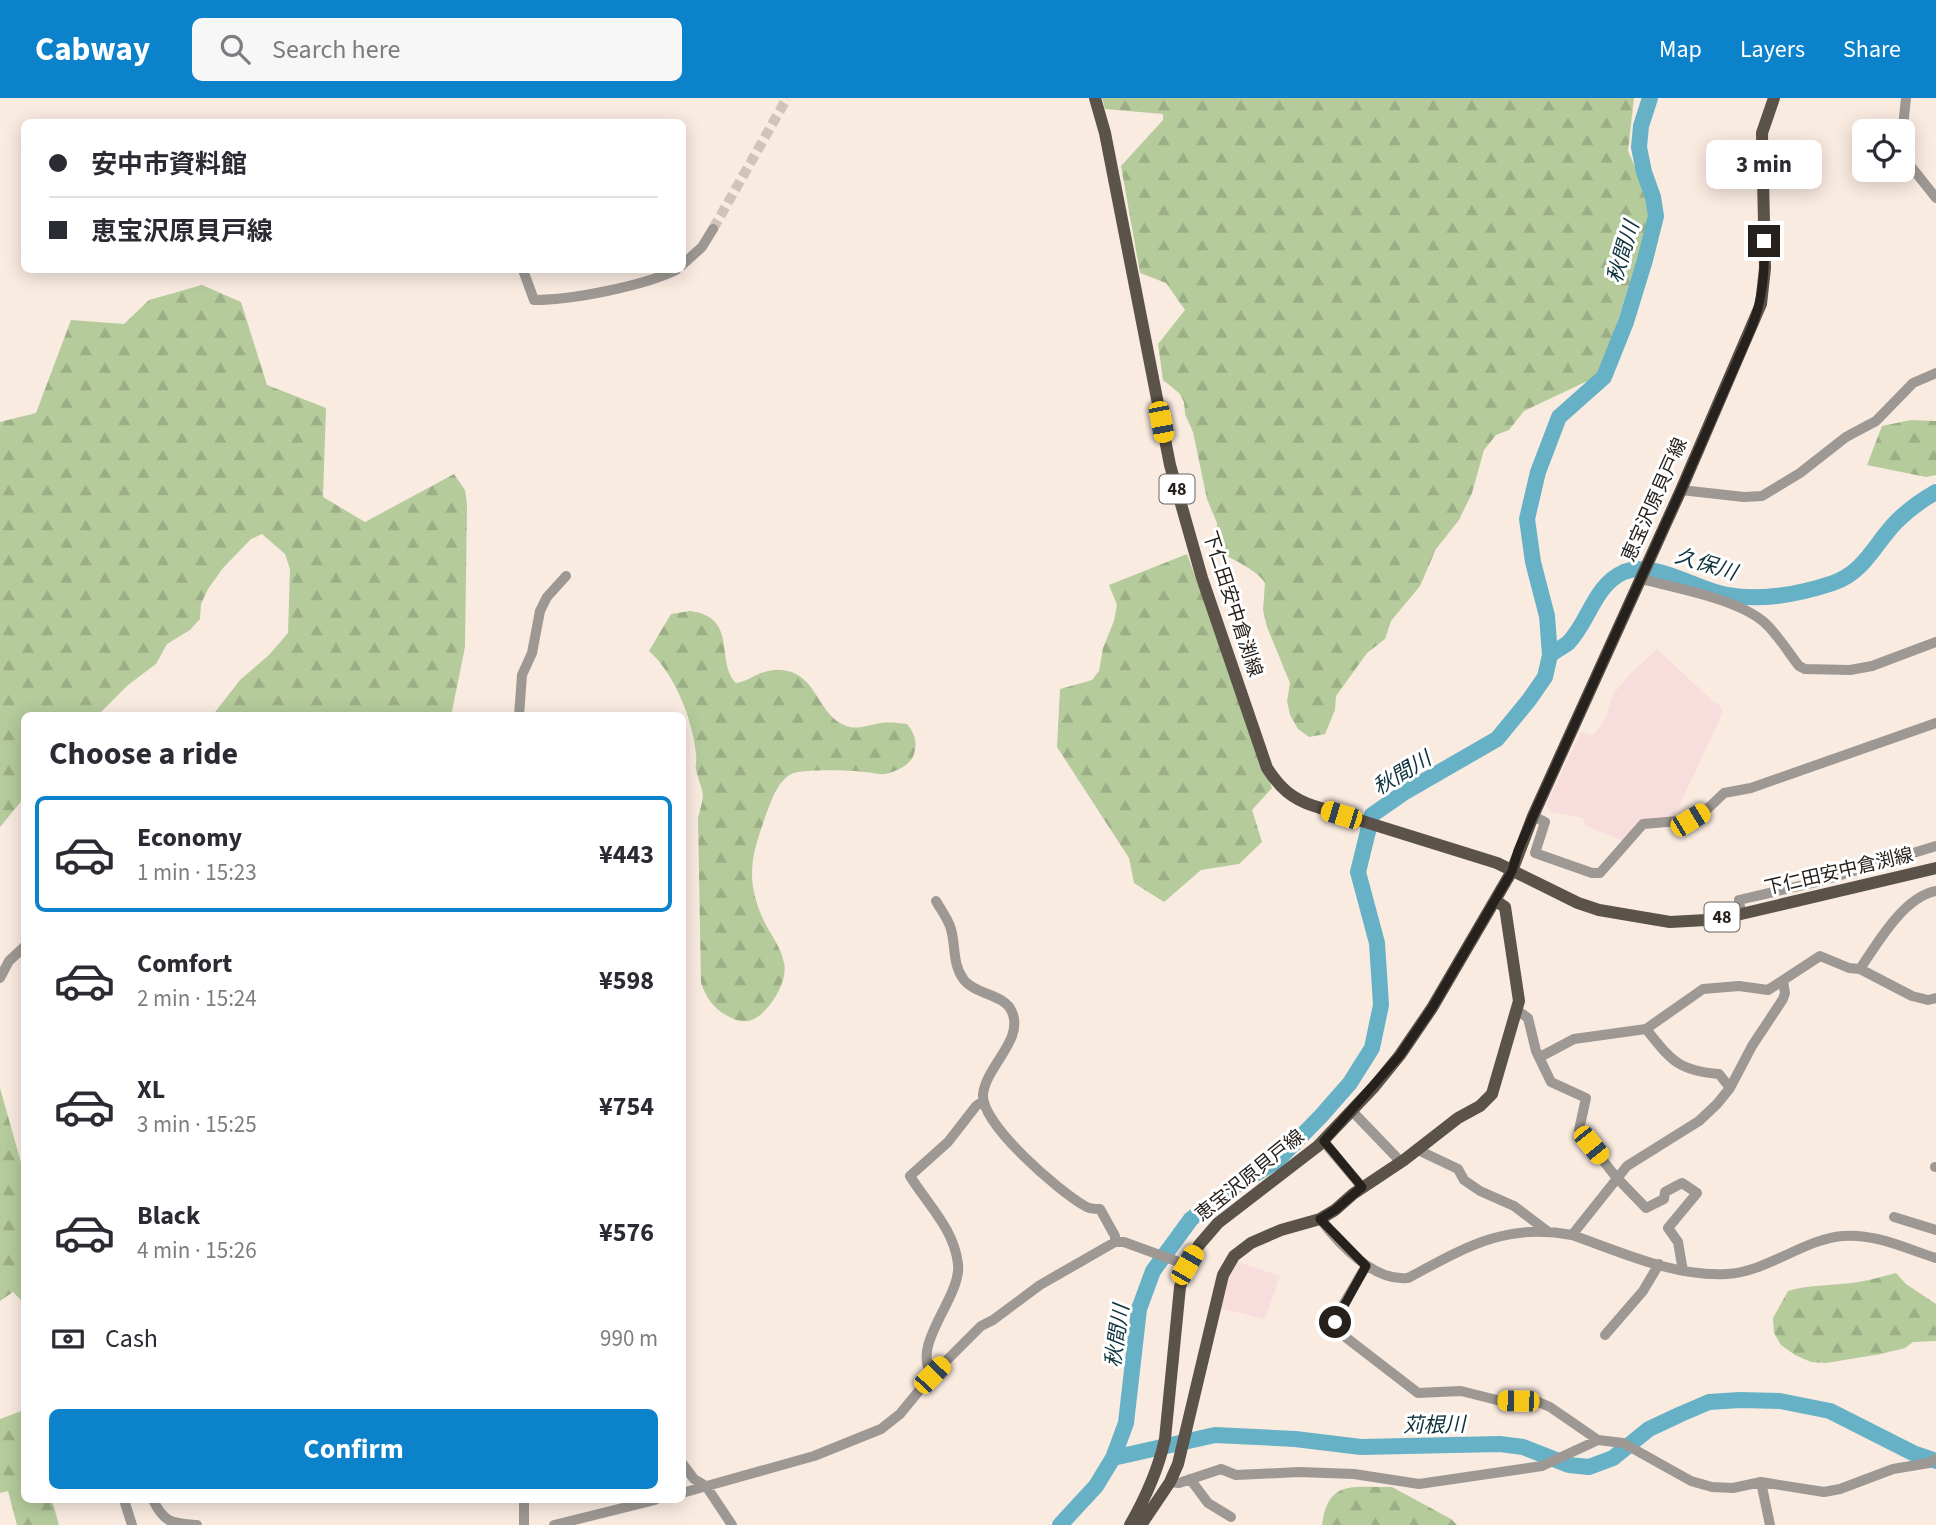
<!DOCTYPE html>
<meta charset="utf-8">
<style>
:root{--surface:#fff;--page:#f7f7f7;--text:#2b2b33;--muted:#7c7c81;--line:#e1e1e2;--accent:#0c82cb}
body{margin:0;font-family:"Source Sans 3","Noto Sans JP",sans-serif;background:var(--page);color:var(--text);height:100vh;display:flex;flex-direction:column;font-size:26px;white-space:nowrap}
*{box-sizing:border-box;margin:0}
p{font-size:23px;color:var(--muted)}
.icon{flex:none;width:38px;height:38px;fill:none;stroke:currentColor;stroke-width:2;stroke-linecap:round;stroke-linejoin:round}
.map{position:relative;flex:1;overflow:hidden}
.drawer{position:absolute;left:21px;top:614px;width:665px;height:791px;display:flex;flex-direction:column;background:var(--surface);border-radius:10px;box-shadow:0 4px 18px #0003}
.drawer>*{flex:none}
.hud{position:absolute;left:21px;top:21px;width:665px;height:154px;border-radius:10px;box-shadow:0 4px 18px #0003;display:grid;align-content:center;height:154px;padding:0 28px;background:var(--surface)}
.fabs{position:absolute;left:1852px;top:21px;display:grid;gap:14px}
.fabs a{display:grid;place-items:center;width:63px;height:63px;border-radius:10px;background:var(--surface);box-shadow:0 4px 18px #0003;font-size:35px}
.end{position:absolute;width:32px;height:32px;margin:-16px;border:9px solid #26211d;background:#fff;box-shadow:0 0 0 4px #fff}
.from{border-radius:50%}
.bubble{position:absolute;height:49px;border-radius:10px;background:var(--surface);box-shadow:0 4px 18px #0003;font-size:23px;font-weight:700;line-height:49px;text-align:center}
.car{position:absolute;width:21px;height:42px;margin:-21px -10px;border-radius:9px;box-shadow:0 0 5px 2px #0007;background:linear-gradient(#f5c518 24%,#345 0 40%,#f5c518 0 76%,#345 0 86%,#f5c518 0)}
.hud b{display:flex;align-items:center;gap:24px;height:66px;font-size:26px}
.hud b+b{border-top:2px solid var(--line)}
.hud i{width:18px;height:18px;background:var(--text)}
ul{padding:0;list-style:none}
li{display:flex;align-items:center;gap:21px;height:116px;margin:0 14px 10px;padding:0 14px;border:4px solid transparent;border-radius:10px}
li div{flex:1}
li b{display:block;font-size:26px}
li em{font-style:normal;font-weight:700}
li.current{border-color:var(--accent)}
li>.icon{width:63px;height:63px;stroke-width:1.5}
h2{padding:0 28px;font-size:32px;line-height:84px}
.pay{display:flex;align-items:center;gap:18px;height:77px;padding:0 28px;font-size:26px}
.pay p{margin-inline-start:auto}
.cta{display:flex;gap:14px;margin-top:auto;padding:14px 28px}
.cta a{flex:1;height:80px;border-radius:10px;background:var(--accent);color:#fff;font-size:28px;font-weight:700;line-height:80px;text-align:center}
header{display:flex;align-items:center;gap:42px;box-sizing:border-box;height:98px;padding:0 35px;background:var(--accent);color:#fff}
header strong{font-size:33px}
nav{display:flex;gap:38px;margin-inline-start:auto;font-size:24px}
.search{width:490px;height:63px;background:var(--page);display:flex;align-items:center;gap:18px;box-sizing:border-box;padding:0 24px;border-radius:10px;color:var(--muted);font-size:26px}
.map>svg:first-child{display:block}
.education{fill:#f8dddd}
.forest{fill:url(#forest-firs)}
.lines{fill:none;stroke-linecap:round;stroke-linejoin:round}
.river{stroke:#67b1c7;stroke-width:16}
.minor-tunnel{stroke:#d0c3ba;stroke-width:10;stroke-dasharray:10 5;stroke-linecap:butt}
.minor{stroke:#9d9893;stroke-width:10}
.major{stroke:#5b5249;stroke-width:12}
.route{stroke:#26211d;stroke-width:9}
.labels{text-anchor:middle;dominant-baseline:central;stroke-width:6;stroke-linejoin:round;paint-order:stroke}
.shield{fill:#fff;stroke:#676461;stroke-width:2}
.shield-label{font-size:18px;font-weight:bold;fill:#26211d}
.street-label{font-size:19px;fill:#26211d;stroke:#fff}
.water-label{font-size:21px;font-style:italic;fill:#0e333c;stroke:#fff}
</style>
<header>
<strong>Cabway</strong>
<div class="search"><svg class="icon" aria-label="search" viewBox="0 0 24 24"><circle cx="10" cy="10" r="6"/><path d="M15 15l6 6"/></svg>Search here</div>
<nav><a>Map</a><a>Layers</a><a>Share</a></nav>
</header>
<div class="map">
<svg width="1936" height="1427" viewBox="0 0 1936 1427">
<defs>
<pattern id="forest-firs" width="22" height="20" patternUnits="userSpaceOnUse" patternTransform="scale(1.75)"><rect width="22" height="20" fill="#b5cb9c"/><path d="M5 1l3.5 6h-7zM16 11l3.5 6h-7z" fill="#9cae86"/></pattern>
</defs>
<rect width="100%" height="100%" fill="#faebe1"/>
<!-- education -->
<path class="education" d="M 1657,551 L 1715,605 L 1718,605 L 1722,613 L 1719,623 L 1673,721 L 1646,722 L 1623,743 L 1586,728 L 1583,720 L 1551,714 L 1546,707 L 1581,634 L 1593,637 L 1606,619 L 1613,596 L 1630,576 Z
M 1235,1163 L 1280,1178 L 1265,1221 L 1219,1210 L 1228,1174 Z"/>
<!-- forest -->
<path class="forest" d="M 1102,0 L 1634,0 L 1628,53 L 1647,96 L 1651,121 L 1600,277 L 1524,313 L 1509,332 L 1496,337 L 1484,352 L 1472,395 L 1459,422 L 1436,451 L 1420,488 L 1391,523 L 1385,541 L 1367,555 L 1336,598 L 1335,612 L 1325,636 L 1309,639 L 1298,631 L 1290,617 L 1287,603 L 1290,585 L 1267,529 L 1263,512 L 1265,485 C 1256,470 1230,462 1216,450 L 1217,425 L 1207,401 L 1193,334 L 1185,316 L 1184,304 L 1179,295 L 1163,282 L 1158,246 L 1185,212 L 1166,185 L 1140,175 L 1121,68 L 1163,22 L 1163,16 L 1105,11 Z
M 202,187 L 241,204 L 267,287 L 326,310 L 323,399 L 365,424 L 454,376 L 465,392 L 467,407 L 465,549 L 451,618 L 212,618 L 240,582 L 269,557 L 288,535 L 290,471 L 285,456 L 262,436 L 251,441 L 223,470 L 208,491 L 201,506 L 200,521 L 190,532 L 167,546 L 156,566 L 128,587 L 97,618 L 24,618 L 24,700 L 0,729 L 0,324 L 36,315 L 71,222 L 124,226 L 149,202 Z
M 1911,322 L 1936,323 L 1936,377 L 1926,379 L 1867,367 L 1882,328 Z
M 1187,456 L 1272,690 L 1252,712 L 1262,744 L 1239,766 L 1201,772 L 1164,804 L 1134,785 L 1129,760 L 1057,649 L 1060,591 L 1092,582 L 1099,573 L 1103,550 L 1114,523 L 1117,507 L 1109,487 Z
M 690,513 C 739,519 715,564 736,585 C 751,583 756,573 776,572 C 817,571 815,614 844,627 C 856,633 868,627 881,625 C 890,624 898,625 907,626 C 913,633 917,642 915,651 C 914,666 898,673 885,676 C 878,677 870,674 864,674 C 848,672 808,671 794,675 C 779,680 772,701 767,714 C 760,734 752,754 752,776 C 752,793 758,812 766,827 C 773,840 781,850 784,865 C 789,884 766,921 747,923 C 739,924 733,921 726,917 C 713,910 706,899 701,885 L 698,720 C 706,691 703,698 696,672 C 695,667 697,661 696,656 C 693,622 674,575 649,553 L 671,516 Z
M 0,990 L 24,1075 L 24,1205 L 13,1194 L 0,1203 Z
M 1896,1175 L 1906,1186 L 1936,1206 L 1936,1243 L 1913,1244 L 1905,1250 L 1881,1256 L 1826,1265 L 1811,1264 L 1795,1257 L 1781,1247 L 1774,1235 L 1773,1220 L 1788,1193 C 1810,1186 1835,1188 1858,1184 C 1871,1182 1883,1178 1896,1175 Z
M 24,1312 L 24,1402 L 52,1402 L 59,1427 L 17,1427 L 8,1393 L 0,1395 L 0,1321 Z
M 1392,1389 L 1451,1421 L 1457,1427 L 1322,1427 C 1328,1380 1354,1390 1392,1389 Z"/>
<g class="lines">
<!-- river -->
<path class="river" d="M 1550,557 C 1555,553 1563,549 1568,545 C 1589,524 1594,487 1624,474 C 1654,462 1697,492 1727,497 C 1761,503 1800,496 1833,485 C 1865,474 1875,445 1897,423 C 1908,412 1922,402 1936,394
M 1113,1360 L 1215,1337 L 1295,1341 L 1361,1349 L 1500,1346 L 1523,1349 L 1569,1367 L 1589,1369 L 1613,1360 L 1649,1331 L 1681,1316 L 1709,1304 L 1740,1302 L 1780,1303 L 1830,1313 L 1913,1355 L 1936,1363
M 1060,1427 L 1096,1388 L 1113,1360 L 1126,1325 L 1139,1211 L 1153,1173 L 1191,1121 L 1229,1092 L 1277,1063 L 1321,1018 L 1350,985 L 1372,950 L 1381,907 L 1377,845 L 1358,774 L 1372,717 L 1405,694 L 1497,641 L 1529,602 L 1545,579 L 1550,557 L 1547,518 L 1533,464 L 1527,421 L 1538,374 L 1559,319 L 1604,279 L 1626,224 L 1645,162 L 1656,118 L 1653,99 L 1644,74 L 1639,49 L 1641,28 L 1650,0"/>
<!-- minor-tunnel -->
<path class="minor-tunnel" d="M 713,131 L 787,0"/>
<!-- minor -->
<path class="minor" d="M 1902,38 L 1906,0
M 1902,54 L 1905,61 L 1936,100
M 682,167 L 702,149 L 713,131
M 523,172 L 534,202 C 572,202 643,188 676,172
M 1681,392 L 1744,399 L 1762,398 L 1800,375 L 1846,339 L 1876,323 L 1913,285 L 1936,275
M 1641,481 C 1676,490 1738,501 1765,525 C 1778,537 1788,554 1799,568 L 1805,571 L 1850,572 L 1872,568 L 1936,544
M 519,618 L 522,577 L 532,555 L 540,513 L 547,499 L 566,478
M 1533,718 L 1545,724 L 1535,755 L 1592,775 L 1600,775 L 1643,726 L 1690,722 L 1704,714 L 1724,695 L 1751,690 L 1936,625
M 936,803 C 941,812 948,821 951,831 C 956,849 952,866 964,882 C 976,897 1005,896 1012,914 C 1024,942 987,967 983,996 C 980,1026 1060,1094 1085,1108 C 1089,1111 1095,1111 1100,1111 L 1115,1138 L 1115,1144
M 1741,816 L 1739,802 L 1821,783 L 1936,748
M 1860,871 C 1878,844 1904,799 1936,793
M 0,880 L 9,863 L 24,849
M 1518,913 L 1528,920 L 1536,953 L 1551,984 L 1586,1000 L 1579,1032 L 1616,1079 L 1646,1110 L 1664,1101 L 1665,1094 L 1682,1085 L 1697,1095 L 1668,1130 L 1678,1144 L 1683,1173
M 1646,931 C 1671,962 1678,973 1719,976 L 1730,990
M 1540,959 L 1574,941 L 1646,931 L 1703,891 L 1739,888 L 1768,892 L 1820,858 L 1849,870 L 1860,871 L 1912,898 L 1928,902 L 1936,900
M 1352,1013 L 1401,1064
M 1323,1043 L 1362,1089
M 1418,1052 L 1458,1071 L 1464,1082 L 1480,1093 L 1514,1108 L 1547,1133
M 1935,1069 L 1936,1069
M 1894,1119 L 1936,1132
M 1320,1121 C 1339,1146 1374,1184 1408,1180 C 1464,1150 1506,1124 1572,1137 C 1621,1154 1674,1179 1727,1176 C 1767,1174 1804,1141 1843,1138 C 1874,1135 1907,1151 1936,1160
M 1572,1137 L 1627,1068 L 1699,1023 L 1717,1006 L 1730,990 L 1752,948 L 1783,901 L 1785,895 L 1783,883
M 1366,1168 L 1336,1219 L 1335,1231 L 1418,1295 L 1461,1293 L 1501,1303 L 1536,1303 L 1550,1309 L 1598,1342 L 1623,1345 L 1691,1383 L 1712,1389 L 1733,1390 L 1761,1384 L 1824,1394 L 1840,1391 L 1893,1371 L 1929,1365 L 1936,1361
M 1605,1237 L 1643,1193 L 1659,1166
M 932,1277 C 910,1246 962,1199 958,1166 C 954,1131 928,1107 910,1078 L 948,1044 L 976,1008 L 983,1003
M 682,1365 L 694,1381 L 706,1388 L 732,1427
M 1190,1381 L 1208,1405 L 1231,1419
M 1170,1384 L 1179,1385 L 1221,1371 L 1236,1377 L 1299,1374 L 1354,1376 L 1419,1386 L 1542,1368 L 1598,1342
M 1761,1384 L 1770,1427
M 682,1395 L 814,1358 L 881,1331 L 900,1316 L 932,1277 L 981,1228 L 993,1222 L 1040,1187 L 1115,1144 L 1124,1144 L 1187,1167
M 124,1402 L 132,1427
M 153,1402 C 165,1426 172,1425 197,1427
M 524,1427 L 524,1402
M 554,1427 L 655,1402"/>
<!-- major -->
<path class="major" d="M 1095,0 L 1105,35 L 1170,367 L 1202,480 L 1267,670 C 1280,690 1292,701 1314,708 L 1497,765 L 1578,805 L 1599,812 L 1670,824 L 1706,822 L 1741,816 L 1936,770
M 1130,1427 C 1146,1399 1158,1373 1165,1341 L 1180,1189 L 1187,1167 L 1199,1147 L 1218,1125 L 1318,1048 L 1374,989 L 1400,957 L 1432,910 L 1512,773 L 1533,718 L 1681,392 L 1761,206 L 1765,170 L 1762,35 L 1774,0
M 1141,1427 L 1170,1384 L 1178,1366 L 1223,1177 L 1234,1158 L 1251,1145 L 1281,1132 L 1320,1121 L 1335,1112 L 1353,1096 L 1404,1062 L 1458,1020 L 1480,1008 L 1492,996 L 1519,903 L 1505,809 L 1496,803"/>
</g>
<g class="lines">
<!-- route -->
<path class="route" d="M 1335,1224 L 1366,1168 L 1320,1121 L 1335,1112 L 1362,1089 L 1324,1043 L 1400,957 L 1432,910 L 1512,773 L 1518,753 L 1533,718 L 1681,392 L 1751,231 C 1763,201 1765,174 1764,143"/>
</g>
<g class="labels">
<!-- shield labels -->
<g class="shield">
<rect x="1159.5" y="376.5" width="35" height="29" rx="5"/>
<rect x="1704.5" y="804.5" width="35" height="29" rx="5"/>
</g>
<g class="shield-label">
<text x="1177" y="391">48</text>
<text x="1722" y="819">48</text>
</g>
<!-- street labels -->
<g class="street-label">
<text transform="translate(1655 402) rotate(-66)">恵宝沢原貝戸線</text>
<text transform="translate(1232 506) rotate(72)">下仁田安中倉渕線</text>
<text transform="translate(1839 774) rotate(-13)">下仁田安中倉渕線</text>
<text transform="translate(1250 1078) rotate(-39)">恵宝沢原貝戸線</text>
</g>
<!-- water labels -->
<g class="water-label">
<text transform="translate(1623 154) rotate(-73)">秋間川</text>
<text transform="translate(1706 466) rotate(17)">久保川</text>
<text transform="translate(1402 675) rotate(-31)">秋間川</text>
<text transform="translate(1117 1238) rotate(-82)">秋間川</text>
<text transform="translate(1434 1327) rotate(-1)">苅根川</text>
</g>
</g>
</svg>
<div class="fabs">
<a><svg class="icon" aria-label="locate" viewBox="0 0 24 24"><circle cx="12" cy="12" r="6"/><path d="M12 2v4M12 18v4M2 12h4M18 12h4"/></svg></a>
</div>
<i class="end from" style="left:1335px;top:1224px"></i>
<i class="end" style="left:1764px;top:143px"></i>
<div class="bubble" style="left:1706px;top:42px;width:116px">3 min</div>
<i class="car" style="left:1161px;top:324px;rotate:169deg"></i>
<i class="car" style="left:1341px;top:717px;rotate:287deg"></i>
<i class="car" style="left:1690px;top:722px;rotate:59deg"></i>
<i class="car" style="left:1591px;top:1047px;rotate:141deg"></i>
<i class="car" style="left:1187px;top:1167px;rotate:30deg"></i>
<i class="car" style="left:932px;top:1277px;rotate:44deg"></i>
<i class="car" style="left:1518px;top:1303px;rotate:271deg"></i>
<div class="hud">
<b><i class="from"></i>安中市資料館</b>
<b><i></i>恵宝沢原貝戸線</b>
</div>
<section class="drawer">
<h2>Choose a ride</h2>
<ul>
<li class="current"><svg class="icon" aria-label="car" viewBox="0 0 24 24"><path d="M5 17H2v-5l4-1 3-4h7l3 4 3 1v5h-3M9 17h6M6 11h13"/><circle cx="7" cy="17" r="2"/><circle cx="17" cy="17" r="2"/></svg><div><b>Economy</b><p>1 min · 15:23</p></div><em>¥443</em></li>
<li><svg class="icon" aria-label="car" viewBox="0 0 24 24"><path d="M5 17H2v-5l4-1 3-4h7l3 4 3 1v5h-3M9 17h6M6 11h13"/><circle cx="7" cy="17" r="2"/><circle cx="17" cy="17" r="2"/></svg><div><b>Comfort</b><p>2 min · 15:24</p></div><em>¥598</em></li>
<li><svg class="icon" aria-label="car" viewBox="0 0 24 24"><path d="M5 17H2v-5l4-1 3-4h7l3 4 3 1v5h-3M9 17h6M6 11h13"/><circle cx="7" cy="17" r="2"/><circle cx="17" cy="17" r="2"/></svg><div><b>XL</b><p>3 min · 15:25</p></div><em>¥754</em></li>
<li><svg class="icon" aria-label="car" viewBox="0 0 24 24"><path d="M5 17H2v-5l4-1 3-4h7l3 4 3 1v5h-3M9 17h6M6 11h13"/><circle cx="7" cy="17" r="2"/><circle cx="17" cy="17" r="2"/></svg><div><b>Black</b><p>4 min · 15:26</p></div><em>¥576</em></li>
</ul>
<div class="pay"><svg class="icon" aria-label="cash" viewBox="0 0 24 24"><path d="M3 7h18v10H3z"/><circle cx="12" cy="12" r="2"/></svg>Cash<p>990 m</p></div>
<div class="cta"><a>Confirm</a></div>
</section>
</div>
